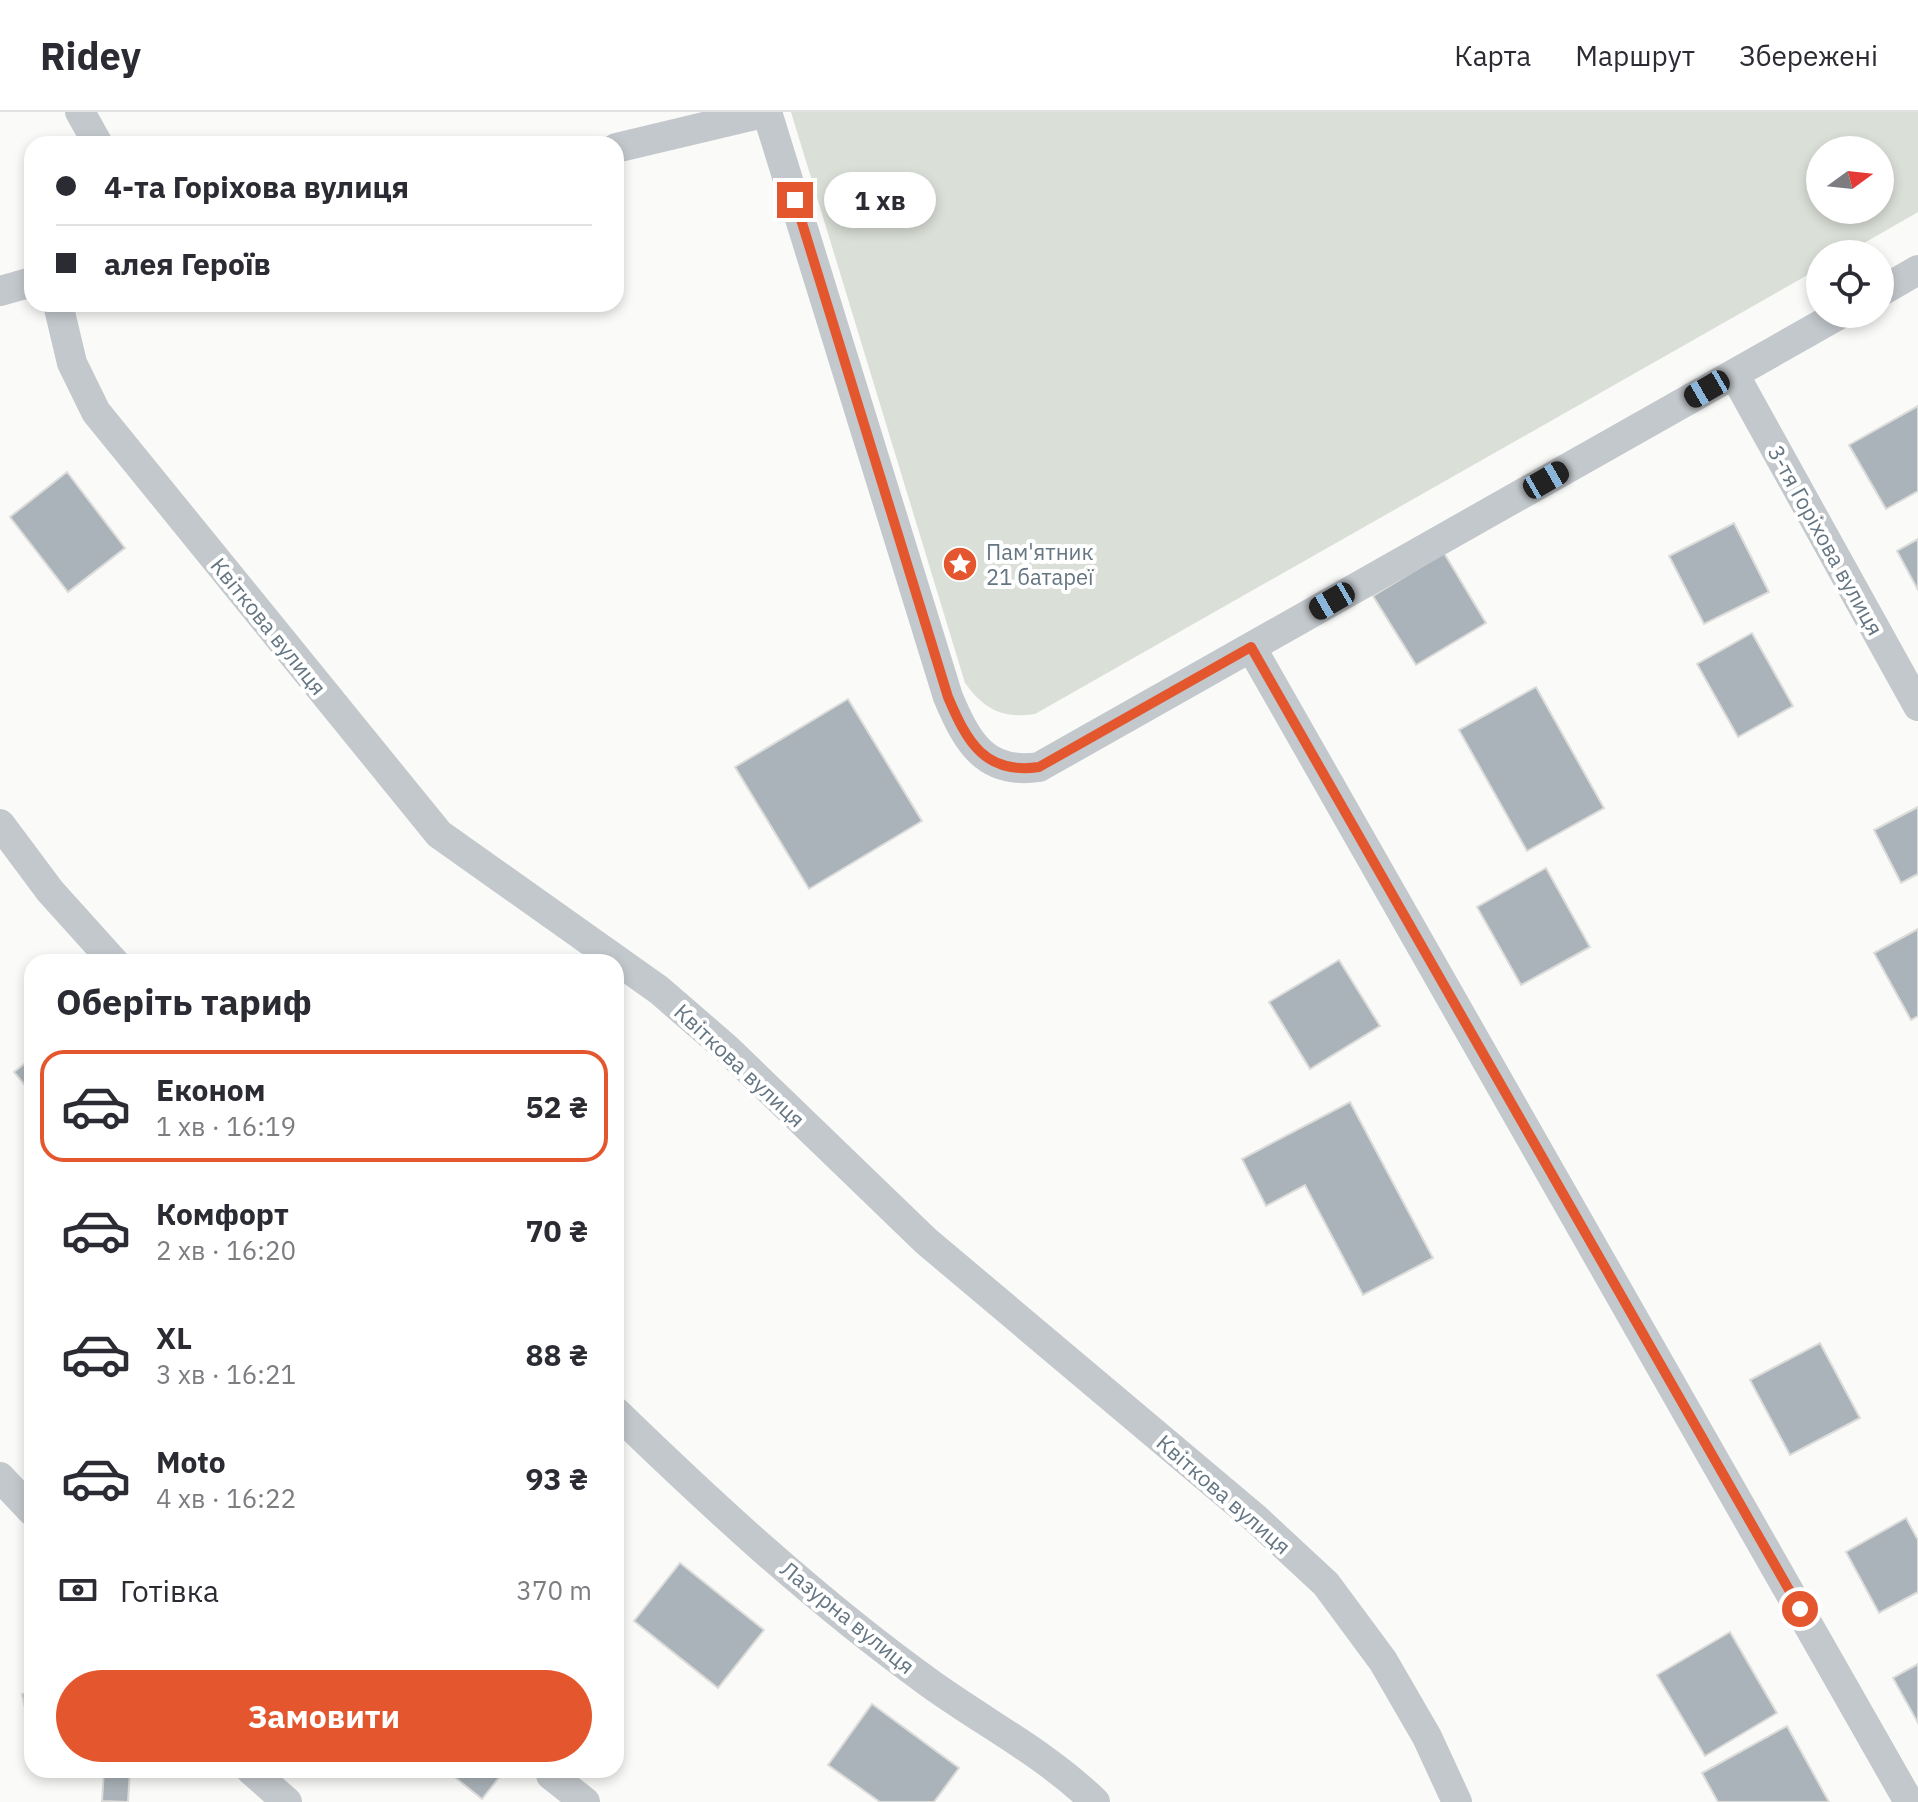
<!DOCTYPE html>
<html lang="uk">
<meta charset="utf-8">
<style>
:root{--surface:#fff;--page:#f7f7f7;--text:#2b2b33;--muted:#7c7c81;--line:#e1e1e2;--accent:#e4572e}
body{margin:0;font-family:"IBM Plex Sans",sans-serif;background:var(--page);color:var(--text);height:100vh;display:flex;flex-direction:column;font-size:30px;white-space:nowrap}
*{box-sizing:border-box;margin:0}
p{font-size:26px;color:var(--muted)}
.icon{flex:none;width:44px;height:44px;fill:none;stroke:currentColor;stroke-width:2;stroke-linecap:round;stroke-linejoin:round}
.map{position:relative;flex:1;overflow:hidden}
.side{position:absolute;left:24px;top:842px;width:600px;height:824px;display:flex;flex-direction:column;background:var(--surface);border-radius:24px;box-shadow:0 4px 12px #0003}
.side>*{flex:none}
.banner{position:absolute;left:24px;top:24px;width:600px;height:176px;border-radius:24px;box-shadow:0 4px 12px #0003;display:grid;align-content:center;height:176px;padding:0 32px;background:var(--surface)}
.needle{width:52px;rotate:75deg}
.tools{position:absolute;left:1806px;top:24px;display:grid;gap:16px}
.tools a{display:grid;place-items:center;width:88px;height:88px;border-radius:50%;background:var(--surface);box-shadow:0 4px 12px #0003;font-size:40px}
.end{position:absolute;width:36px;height:36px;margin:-18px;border:10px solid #e4572e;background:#fff;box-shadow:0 0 0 4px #fff}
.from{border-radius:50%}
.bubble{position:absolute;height:56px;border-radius:28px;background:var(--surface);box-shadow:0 4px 12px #0003;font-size:26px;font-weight:700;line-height:56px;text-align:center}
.car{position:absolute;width:24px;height:48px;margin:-24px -12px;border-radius:10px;box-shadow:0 0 6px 2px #0007;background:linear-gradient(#222 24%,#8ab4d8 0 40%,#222 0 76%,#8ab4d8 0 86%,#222 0)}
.banner b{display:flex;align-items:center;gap:28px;height:76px;font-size:30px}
.banner b+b{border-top:2px solid var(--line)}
.banner i{width:20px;height:20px;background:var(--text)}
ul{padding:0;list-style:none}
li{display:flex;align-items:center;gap:24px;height:112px;margin:0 16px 12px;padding:0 16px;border:4px solid transparent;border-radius:24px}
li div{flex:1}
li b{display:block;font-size:30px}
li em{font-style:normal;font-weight:700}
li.active{border-color:var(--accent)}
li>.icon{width:72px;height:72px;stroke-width:1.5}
h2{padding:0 32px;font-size:36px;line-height:96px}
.pay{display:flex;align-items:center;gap:20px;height:88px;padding:0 32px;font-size:30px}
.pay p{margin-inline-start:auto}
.action{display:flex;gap:16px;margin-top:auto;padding:16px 32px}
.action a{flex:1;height:92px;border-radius:48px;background:var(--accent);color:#fff;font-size:32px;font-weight:700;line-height:92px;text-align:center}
header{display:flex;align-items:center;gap:48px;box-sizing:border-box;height:112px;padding:0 40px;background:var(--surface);border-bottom:2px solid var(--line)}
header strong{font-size:38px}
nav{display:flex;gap:44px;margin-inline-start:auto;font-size:28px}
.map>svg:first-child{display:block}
.green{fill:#dadfd7;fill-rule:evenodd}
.building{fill:#aab3b9;stroke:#dcdcda;stroke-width:2}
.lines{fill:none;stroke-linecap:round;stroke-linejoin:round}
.street{stroke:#c3c8cc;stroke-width:30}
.route{stroke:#e4572e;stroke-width:10}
.labels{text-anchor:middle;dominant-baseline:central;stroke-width:8;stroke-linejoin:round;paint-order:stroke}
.street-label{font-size:22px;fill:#657683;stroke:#fff}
.poi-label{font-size:22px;fill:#657683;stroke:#fff;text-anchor:start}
</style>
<header>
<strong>Ridey</strong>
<nav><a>Карта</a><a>Маршрут</a><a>Збережені</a></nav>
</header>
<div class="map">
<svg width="1918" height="1690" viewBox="0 0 1918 1690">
<rect width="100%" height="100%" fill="#fafaf8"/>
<!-- green -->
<path class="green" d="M 791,0 L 1918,0 L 1918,100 L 1845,142 L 1820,142 L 1820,156 L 1035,602 C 1002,607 984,597 965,571 ZM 1820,38 L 1880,38 L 1880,98 L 1820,98 Z"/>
<!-- building -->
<path class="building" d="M 1918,294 L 1918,379 L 1886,397 L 1849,333 Z
M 67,360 L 125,436 L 68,480 L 10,405 Z
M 1734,411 L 1769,480 L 1704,512 L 1669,444 Z
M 1918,427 L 1918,478 L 1897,439 Z
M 1444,441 L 1486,511 L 1416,553 L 1373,484 Z
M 1752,521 L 1793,594 L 1738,625 L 1697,552 Z
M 1536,575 L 1604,696 L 1527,739 L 1459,618 Z
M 848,587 L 922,709 L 809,777 L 735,655 Z
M 1918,695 L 1918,762 L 1901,771 L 1874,718 Z
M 1546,756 L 1590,835 L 1521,873 L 1477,795 Z
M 1918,817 L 1918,904 L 1911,908 L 1874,841 Z
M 1339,848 L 1380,914 L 1310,957 L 1269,890 Z
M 32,946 L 32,982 L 14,960 Z
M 1350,990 L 1433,1146 L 1363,1183 L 1305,1073 L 1266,1094 L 1242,1047 Z
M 1820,1231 L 1860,1306 L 1790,1343 L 1750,1268 Z
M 1906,1406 L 1918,1428 L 1918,1480 L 1879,1501 L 1846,1440 Z
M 680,1451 L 764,1518 L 718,1576 L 634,1509 Z
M 1730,1520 L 1777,1601 L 1705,1644 L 1657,1563 Z
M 1918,1552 L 1918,1611 L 1893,1566 Z
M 32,1580 L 32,1604 L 27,1605 L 22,1582 Z
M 872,1592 L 959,1656 L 934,1690 L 880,1690 L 828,1653 Z
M 1787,1614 L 1829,1690 L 1718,1690 L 1702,1661 Z
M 104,1658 L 130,1658 L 128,1690 L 102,1689 Z
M 446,1658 L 505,1658 L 482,1687 Z"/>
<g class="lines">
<!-- street -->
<path class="street" d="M 80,0 L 98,32
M 767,0 L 948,585 C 967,630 985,663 1039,655 L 1840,202
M 616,36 L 767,0
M 0,179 L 32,170
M 1880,180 L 1918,158
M 58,192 L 72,251 L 96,300 L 439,722 L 659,878 L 726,936 L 926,1129 L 1255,1406 L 1326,1472 L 1383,1549 L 1427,1625 L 1457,1690
M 1734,262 L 1918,594
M 1251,535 L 1909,1690
M 0,712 L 50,779 L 114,850
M 616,1300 C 714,1395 817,1490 928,1570 C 983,1610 1046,1642 1095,1690
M 0,1365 L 32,1399
M 251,1658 L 287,1690
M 551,1663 L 585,1690"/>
</g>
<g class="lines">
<!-- route -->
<path class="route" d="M 795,88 L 948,585 C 967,630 985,663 1039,655 L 1251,535 L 1800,1497"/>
</g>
<!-- icons -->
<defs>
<g id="sight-disc" transform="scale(1.8)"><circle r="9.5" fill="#e4572e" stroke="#fff"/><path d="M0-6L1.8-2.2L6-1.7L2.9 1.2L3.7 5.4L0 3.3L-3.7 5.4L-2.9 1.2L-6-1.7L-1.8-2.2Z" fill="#fff"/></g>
</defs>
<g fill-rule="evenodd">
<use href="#sight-disc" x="960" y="452"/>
</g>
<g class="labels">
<!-- street labels -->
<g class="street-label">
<text transform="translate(1826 428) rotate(61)">3-тя Горіхова вулиця</text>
<text transform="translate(269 514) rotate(51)">Квіткова вулиця</text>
<text transform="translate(740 953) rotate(43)">Квіткова вулиця</text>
<text transform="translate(1224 1382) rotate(41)">Квіткова вулиця</text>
<text transform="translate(848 1505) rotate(39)">Лазурна вулиця</text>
</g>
<!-- poi labels -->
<g class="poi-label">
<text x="986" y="439">Пам'ятник<tspan x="986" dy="25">21 батареї</tspan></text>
</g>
</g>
</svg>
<div class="tools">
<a><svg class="needle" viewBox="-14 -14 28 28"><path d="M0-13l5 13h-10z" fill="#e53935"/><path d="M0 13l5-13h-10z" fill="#7c7c81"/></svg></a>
<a><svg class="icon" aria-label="locate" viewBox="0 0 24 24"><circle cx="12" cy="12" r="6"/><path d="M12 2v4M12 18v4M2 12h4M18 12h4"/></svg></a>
</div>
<i class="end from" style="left:1800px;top:1497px"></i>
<i class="end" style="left:795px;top:88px"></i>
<div class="bubble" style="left:824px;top:60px;width:112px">1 хв</div>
<i class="car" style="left:1707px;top:277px;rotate:240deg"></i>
<i class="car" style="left:1546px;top:368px;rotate:60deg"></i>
<i class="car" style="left:1332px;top:489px;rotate:240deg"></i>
<div class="banner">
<b><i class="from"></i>4-та Горіхова вулиця</b>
<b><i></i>алея Героїв</b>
</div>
<section class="side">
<h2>Оберіть тариф</h2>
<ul>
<li class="active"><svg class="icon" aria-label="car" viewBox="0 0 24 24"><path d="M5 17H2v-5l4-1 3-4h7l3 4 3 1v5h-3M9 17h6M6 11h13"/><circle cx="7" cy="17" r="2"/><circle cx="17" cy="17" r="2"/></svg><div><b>Економ</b><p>1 хв · 16:19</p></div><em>52 ₴</em></li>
<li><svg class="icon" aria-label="car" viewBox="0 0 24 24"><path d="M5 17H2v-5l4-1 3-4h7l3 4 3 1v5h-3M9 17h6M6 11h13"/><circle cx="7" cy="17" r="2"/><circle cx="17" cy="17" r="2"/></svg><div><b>Комфорт</b><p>2 хв · 16:20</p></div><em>70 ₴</em></li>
<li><svg class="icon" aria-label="car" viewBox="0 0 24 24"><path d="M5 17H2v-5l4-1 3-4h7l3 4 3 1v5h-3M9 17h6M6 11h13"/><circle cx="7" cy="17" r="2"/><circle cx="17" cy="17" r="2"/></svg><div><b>XL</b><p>3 хв · 16:21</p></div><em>88 ₴</em></li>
<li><svg class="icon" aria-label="car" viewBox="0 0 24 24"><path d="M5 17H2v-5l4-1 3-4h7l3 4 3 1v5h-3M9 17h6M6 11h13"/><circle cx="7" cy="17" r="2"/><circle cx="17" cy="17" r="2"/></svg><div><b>Moto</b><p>4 хв · 16:22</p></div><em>93 ₴</em></li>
</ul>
<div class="pay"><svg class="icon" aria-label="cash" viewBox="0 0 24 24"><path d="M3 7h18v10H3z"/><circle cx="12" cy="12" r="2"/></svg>Готівка<p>370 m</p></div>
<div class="action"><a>Замовити</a></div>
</section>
</div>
